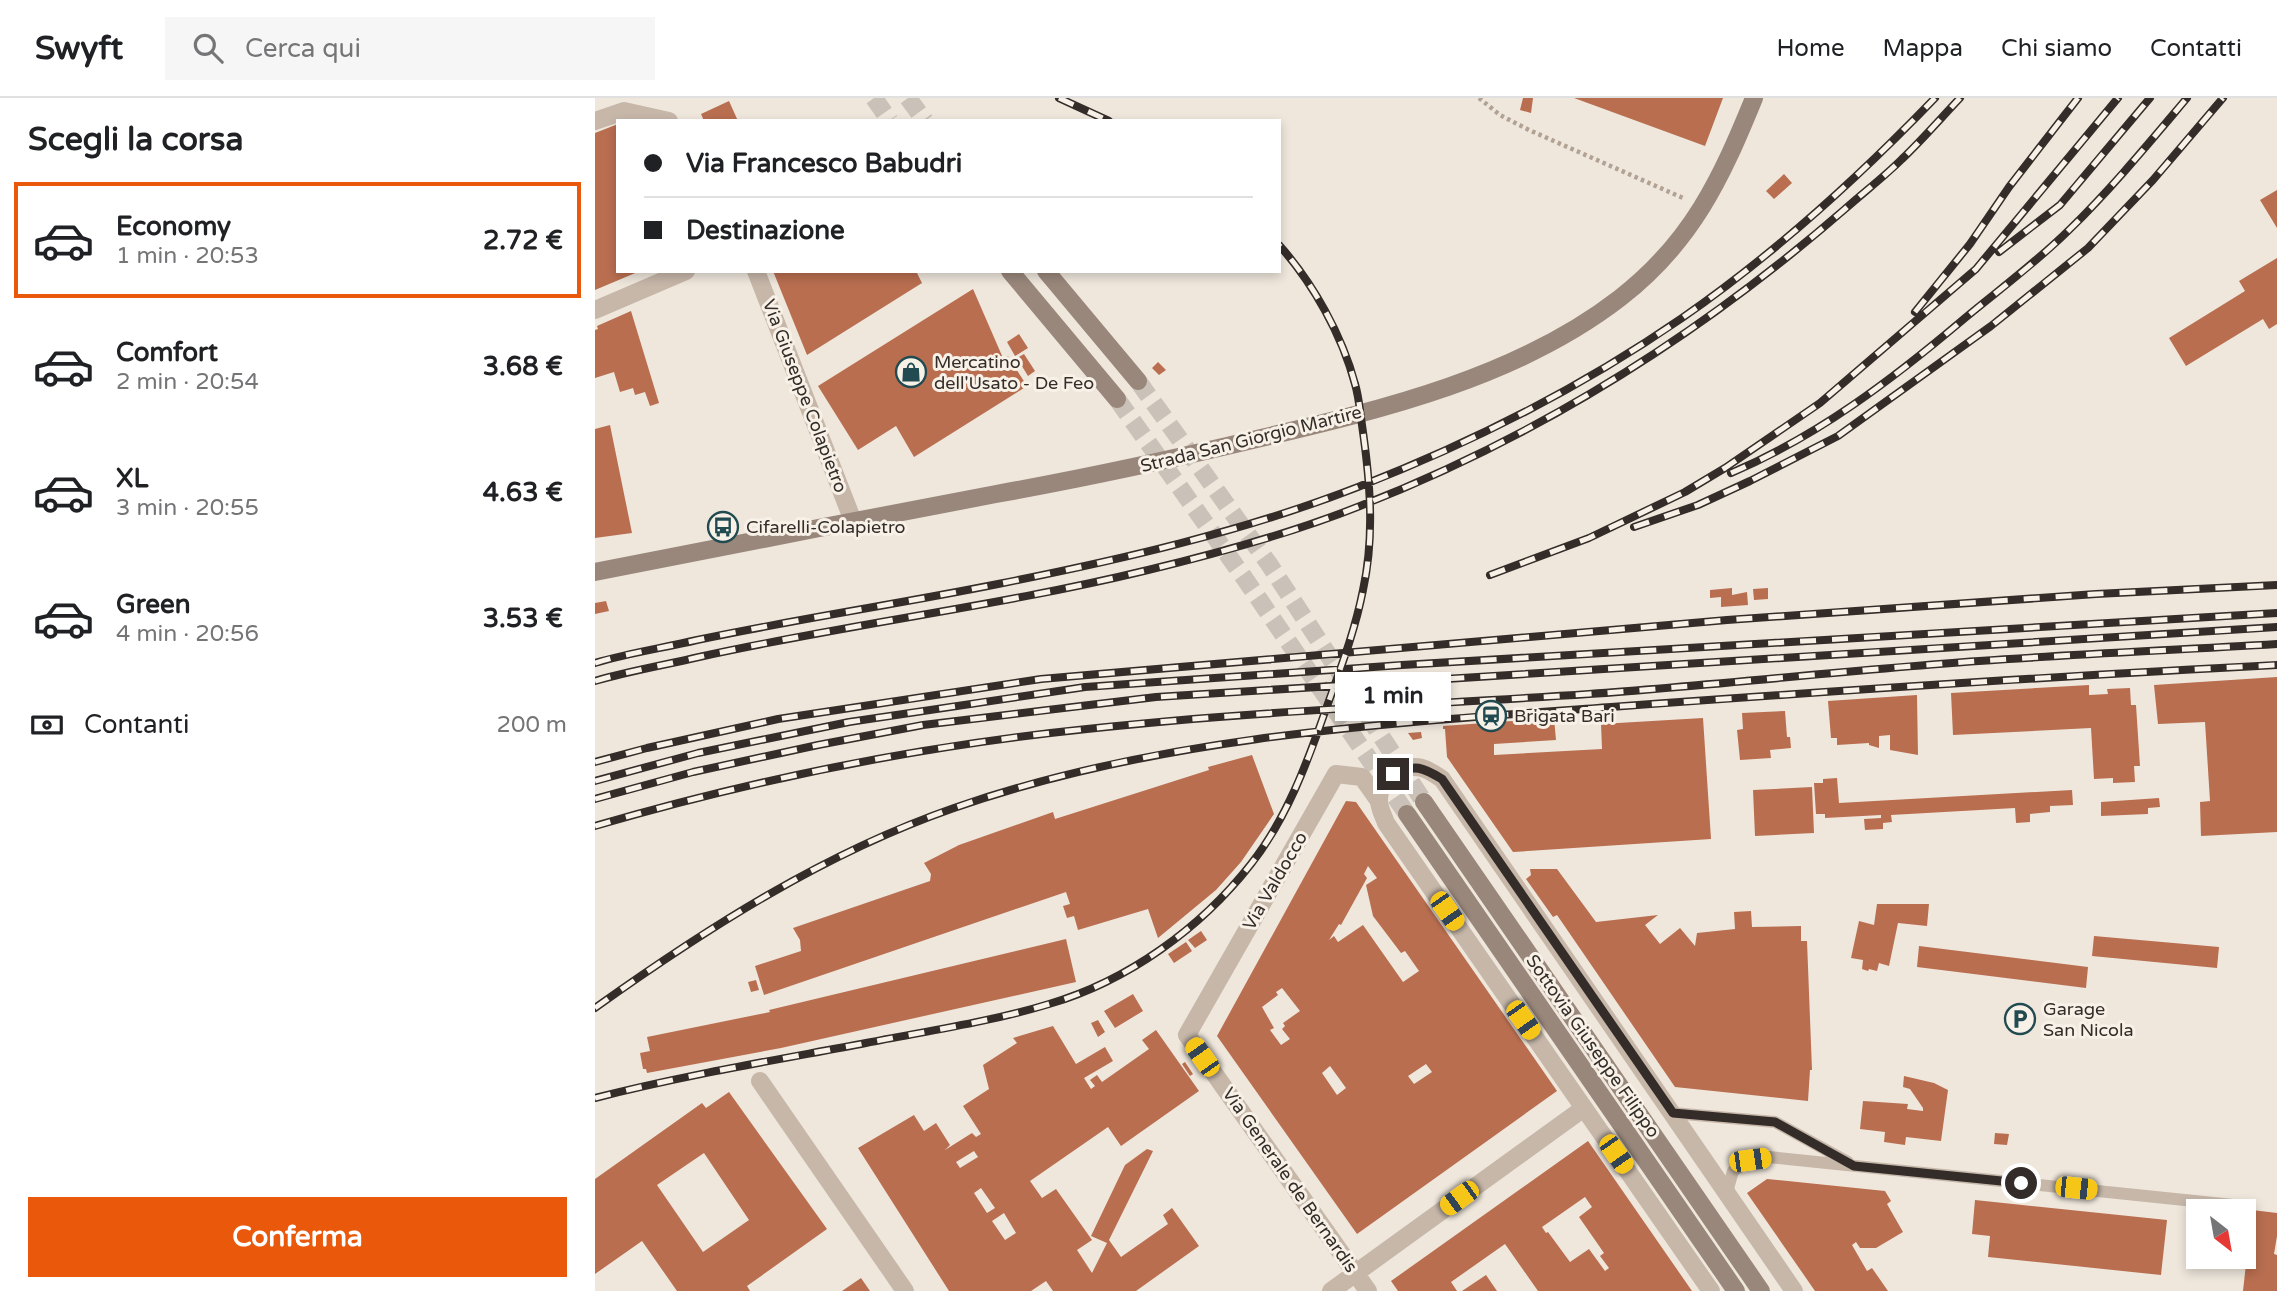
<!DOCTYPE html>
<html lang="it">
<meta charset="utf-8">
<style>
:root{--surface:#fff;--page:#f6f6f6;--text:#202124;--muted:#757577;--line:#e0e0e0;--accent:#ea580c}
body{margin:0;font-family:"Varela Round",sans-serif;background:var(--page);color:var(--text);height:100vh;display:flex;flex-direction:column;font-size:26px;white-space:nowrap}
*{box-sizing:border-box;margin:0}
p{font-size:23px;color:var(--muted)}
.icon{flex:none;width:38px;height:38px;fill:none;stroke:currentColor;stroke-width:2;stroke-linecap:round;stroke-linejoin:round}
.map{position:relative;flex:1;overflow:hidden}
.drawer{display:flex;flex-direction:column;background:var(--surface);width:595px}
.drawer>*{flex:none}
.hud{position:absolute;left:21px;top:21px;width:665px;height:154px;border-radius:0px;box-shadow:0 4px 10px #0003;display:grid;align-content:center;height:154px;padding:0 28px;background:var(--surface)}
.needle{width:46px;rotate:149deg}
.fabs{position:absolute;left:1591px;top:1101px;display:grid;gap:14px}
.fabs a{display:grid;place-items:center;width:70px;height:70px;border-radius:0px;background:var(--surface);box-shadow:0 4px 10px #0003;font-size:35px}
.end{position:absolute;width:32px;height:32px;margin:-16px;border:9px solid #342c28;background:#fff;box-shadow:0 0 0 4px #fff}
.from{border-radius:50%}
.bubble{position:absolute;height:49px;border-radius:0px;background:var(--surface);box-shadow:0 4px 10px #0003;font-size:23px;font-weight:700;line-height:49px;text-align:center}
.car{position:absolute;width:21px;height:42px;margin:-21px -10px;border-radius:9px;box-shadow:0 0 5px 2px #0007;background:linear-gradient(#f5c518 24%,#345 0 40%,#f5c518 0 76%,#345 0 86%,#f5c518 0)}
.hud b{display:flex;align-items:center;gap:24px;height:66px;font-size:26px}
.hud b+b{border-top:2px solid var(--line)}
.hud i{width:18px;height:18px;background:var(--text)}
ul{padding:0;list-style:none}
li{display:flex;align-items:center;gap:21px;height:116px;margin:0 14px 10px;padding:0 14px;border:4px solid transparent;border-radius:0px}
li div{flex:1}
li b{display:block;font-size:26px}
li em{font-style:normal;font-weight:700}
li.current{border-color:var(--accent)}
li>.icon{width:63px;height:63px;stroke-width:1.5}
h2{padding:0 28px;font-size:32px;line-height:84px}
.pay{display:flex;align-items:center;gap:18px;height:77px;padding:0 28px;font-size:26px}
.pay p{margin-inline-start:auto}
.button{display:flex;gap:14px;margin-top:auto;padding:14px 28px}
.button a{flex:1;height:80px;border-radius:0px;background:var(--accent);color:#fff;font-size:28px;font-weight:700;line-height:80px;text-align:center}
header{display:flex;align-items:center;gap:42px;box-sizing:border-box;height:98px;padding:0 35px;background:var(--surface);border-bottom:2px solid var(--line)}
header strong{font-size:33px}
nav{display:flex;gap:38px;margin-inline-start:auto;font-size:24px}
.search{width:490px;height:63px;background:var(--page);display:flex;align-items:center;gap:18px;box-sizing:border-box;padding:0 24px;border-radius:0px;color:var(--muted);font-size:26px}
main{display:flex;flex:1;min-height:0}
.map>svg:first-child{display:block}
.building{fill:#b96e50;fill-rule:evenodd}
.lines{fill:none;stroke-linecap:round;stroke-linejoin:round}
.secondary-tunnel{stroke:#cac2b8;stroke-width:18;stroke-dasharray:18 9;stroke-linecap:butt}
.path{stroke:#b1a293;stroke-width:4.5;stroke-dasharray:3.5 3.5;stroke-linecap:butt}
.lane{stroke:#c6b7a9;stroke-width:12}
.street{stroke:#c6b7a9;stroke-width:18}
.secondary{stroke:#99877b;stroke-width:18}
.rail-casing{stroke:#342c28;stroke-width:8}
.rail{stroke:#f7f1e8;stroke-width:5;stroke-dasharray:16;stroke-linecap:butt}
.route{stroke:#342c28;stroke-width:9}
.labels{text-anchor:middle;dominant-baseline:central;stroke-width:6;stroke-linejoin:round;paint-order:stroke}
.poi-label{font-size:18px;fill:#342c28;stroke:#f7f1e8;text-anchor:start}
.street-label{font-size:18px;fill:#342c28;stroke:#f7f1e8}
</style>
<header>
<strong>Swyft</strong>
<div class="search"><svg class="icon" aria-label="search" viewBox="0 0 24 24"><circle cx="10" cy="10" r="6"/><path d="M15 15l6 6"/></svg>Cerca qui</div>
<nav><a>Home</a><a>Mappa</a><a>Chi siamo</a><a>Contatti</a></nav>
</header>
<main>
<section class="drawer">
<h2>Scegli la corsa</h2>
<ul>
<li class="current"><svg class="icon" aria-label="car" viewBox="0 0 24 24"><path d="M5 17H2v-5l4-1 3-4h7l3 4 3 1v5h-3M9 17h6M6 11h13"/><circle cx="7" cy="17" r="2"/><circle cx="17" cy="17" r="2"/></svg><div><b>Economy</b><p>1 min · 20:53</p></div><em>2.72 €</em></li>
<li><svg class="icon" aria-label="car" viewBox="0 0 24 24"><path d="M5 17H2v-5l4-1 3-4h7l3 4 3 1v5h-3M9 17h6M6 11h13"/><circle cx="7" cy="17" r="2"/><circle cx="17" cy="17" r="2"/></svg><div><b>Comfort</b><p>2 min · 20:54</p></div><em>3.68 €</em></li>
<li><svg class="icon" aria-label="car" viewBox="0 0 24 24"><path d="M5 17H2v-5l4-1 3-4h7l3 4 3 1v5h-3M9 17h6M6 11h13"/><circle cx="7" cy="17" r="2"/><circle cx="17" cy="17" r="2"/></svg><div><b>XL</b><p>3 min · 20:55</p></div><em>4.63 €</em></li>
<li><svg class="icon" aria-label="car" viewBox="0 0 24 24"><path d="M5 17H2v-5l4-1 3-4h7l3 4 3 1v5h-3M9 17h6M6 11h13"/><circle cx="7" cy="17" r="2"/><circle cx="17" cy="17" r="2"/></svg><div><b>Green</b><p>4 min · 20:56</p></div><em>3.53 €</em></li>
</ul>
<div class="pay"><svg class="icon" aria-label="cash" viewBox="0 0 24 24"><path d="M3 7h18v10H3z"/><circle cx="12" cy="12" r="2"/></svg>Contanti<p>200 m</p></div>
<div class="button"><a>Conferma</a></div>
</section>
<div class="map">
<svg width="1682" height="1193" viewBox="0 0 1682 1193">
<rect width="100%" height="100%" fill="#efe7dc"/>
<!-- building -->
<path class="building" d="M 928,0 L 938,0 L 936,15 L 925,12 Z
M 979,0 L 1128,0 L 1110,48 Z
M 134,3 L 143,23 L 109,23 L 106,16 Z
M 23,26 L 23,173 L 45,173 L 0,192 L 0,35 Z
M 1189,76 L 1197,85 L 1179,101 L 1171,93 Z
M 1682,92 L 1682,130 L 1665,102 Z
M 1682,160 L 1682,226 L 1674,231 L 1668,221 L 1591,268 L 1574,240 L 1650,193 L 1644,183 Z
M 178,173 L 321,173 L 327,185 L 212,257 Z
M 378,191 L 408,260 L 413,258 L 432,288 L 319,359 L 301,328 L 263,352 L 223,288 Z
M 36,213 L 64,305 L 55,308 L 50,294 L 40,297 L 38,290 L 25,294 L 19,274 L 0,280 L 0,232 L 3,231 L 2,228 Z
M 424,236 L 433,250 L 420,258 L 412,244 Z
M 429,256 L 440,273 L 433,278 L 422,260 Z
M 563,264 L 571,272 L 564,277 L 557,270 Z
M 15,327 L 37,435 L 0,440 L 0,331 Z
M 1137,490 L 1137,497 L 1152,494 L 1153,507 L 1126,509 L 1126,499 L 1115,500 L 1115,492 Z
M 1173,490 L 1173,501 L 1159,502 L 1158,491 Z
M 11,503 L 14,513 L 0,516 L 0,505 Z
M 1682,579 L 1682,734 L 1606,738 L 1605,704 L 1615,703 L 1610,624 L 1563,626 L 1559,587 Z
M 1494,587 L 1494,597 L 1513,596 L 1512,591 L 1535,590 L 1536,607 L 1541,607 L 1545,668 L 1539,668 L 1540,684 L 1518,685 L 1518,680 L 1499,681 L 1496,630 L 1358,637 L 1356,595 Z
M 1322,597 L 1323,657 L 1295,652 L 1295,637 L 1284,638 L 1284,650 L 1274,647 L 1274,645 L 1242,647 L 1242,640 L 1236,640 L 1233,603 Z
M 1190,613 L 1192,639 L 1195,639 L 1196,650 L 1175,652 L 1176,660 L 1145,662 L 1142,632 L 1148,631 L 1147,615 Z
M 959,620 L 961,642 L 899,646 L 899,657 L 1007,651 L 1006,626 L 1108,620 L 1116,741 L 918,754 L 852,659 L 850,631 L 848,631 L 848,628 Z
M 826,634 L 827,640 L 818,642 L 813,635 Z
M 657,657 L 679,716 L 646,764 L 621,792 L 563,840 L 553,811 L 483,832 L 479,818 L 472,820 L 468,808 L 475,806 L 471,794 L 169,897 L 160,868 L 206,853 L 205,842 L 198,830 L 335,783 L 336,776 L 329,765 L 364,747 L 458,714 L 460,721 L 614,672 L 613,669 Z
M 1242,680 L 1244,705 L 1477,692 L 1478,707 L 1455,708 L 1455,714 L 1435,716 L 1435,724 L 1421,725 L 1420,710 L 1296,717 L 1297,724 L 1288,725 L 1288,731 L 1270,732 L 1269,721 L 1286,720 L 1286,717 L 1230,720 L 1230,716 L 1221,716 L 1219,685 L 1228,685 L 1228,681 Z
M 1217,689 L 1219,735 L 1160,738 L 1158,692 Z
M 1564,700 L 1565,709 L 1553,710 L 1553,716 L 1506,718 L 1506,704 Z
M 751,703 L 761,704 L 962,993 L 762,1136 L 622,938 ZM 773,768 L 782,780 L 771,787 L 778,818 L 806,855 L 810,853 L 824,873 L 808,884 L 768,827 L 743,844 L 739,838 L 734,842 L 744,826 L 746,827 L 772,780 L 769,776 ZM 687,890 L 705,913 L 688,925 L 690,928 L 687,931 L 695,941 L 686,947 L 675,932 L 679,930 L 667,909 L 683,897 L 681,894 ZM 831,966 L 837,974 L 819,986 L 813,978 ZM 735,968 L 751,990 L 742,997 L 727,975 Z
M 935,771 L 962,771 L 1001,824 L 1063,817 L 1050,827 L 1065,846 L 1085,830 L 1100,848 L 1102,835 L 1140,831 L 1139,814 L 1156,813 L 1157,829 L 1206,828 L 1206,843 L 1212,843 L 1217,972 L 1215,972 L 1213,1003 L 1080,989 L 962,817 L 958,819 L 931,781 L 936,777 Z
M 1282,806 L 1334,806 L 1332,828 L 1303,825 L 1294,868 L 1284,865 L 1282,873 L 1274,871 L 1273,873 L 1267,871 L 1268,862 L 1256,860 L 1264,823 L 1279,827 Z
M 606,833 L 612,842 L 600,850 L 593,842 Z
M 1499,838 L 1624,849 L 1622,870 L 1497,858 Z
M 471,841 L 481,884 L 186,950 L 52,975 L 51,971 L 48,971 L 45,955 L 55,953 L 52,939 L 175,914 L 174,912 Z
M 591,844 L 597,853 L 579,865 L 573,856 Z
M 1324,848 L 1493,869 L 1491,890 L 1322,869 Z
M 161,882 L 164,892 L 156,894 L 153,884 Z
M 538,896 L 548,913 L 520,930 L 509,913 Z
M 503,922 L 510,934 L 503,939 L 496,925 Z
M 458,928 L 481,966 L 510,949 L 518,963 L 489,980 L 496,991 L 500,988 L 495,982 L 502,977 L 507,984 L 554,951 L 547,942 L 561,932 L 604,993 L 526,1048 L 513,1029 L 435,1083 L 447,1100 L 461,1091 L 497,1142 L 482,1152 L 497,1175 L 512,1145 L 496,1138 L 530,1067 L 552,1051 L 558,1053 L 514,1142 L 526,1159 L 573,1126 L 568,1117 L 577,1110 L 604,1148 L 541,1193 L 458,1193 L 451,1183 L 436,1193 L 354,1193 L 263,1050 L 319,1017 L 329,1033 L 341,1025 L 355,1047 L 350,1052 L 377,1035 L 381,1039 L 386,1036 L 368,1008 L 394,991 L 388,967 L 422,945 L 418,940 ZM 379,1053 L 383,1059 L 365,1070 L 361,1064 ZM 386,1090 L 400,1110 L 392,1115 L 379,1095 ZM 409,1115 L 421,1135 L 410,1142 L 397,1123 Z
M 590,964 L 598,976 L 595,978 L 587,966 Z
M 1309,978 L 1339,985 L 1353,992 L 1346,1043 L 1311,1039 L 1310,1047 L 1289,1044 L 1290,1034 L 1265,1031 L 1268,1003 L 1313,1006 L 1312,1011 L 1328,1013 L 1328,1010 L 1315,991 L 1308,989 Z
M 134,994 L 232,1131 L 152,1188 L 155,1193 L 82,1193 L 47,1143 L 0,1176 L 0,1081 L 107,1005 L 111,1010 ZM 109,1055 L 154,1122 L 108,1154 L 62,1087 Z
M 1400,1035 L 1414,1036 L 1412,1047 L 1399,1046 Z
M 993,1043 L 1097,1193 L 943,1193 L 910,1146 L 856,1184 L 862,1193 L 803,1193 L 796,1183 ZM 990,1099 L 997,1109 L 984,1119 L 1009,1155 L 1005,1158 L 1014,1170 L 1010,1173 L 994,1151 L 975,1164 L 953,1134 L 951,1135 L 947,1129 Z
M 1172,1081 L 1290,1093 L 1296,1103 L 1292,1106 L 1308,1134 L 1281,1150 L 1265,1150 L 1261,1144 L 1257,1147 L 1272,1173 L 1277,1170 L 1293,1193 L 1220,1193 L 1152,1095 Z
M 1380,1102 L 1572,1122 L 1566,1177 L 1393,1159 L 1395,1138 L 1377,1136 Z
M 1657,1112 L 1682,1115 L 1682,1138 L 1679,1156 L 1682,1157 L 1682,1193 L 1648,1193 Z
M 891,1177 L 902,1193 L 867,1193 Z
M 266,1180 L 275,1193 L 247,1193 Z"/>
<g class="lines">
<!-- secondary-tunnel -->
<path class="secondary-tunnel" d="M 279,0 L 295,23
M 313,0 L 330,23
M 543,283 L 674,466 L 829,704
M 522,301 L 650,481 L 812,716"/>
<!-- path -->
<path class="path" d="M 884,0 L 905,17 L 934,32 L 1088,100"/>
<!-- lane -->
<path class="lane" d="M 1078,1015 L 1180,1024 L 1253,1064
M 1132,1094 L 1138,1073 L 1155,1062 L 1174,1059 L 1648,1108"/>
<!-- street -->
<path class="street" d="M 0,23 L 29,13 L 74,23
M 161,173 L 258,423
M 0,212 L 91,173
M 165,983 L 310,1193
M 736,1193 L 989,1010
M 773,1193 L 592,937 L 741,676 L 767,679 L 784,703
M 1116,1193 L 791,725 C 789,719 784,710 784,703 C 783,682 808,665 827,670 C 834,672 841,677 847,681 L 1199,1193"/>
<!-- secondary -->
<path class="secondary" d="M 415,173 L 522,301
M 451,173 L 543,283
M 0,474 C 134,448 267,421 401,396 C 490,380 578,361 666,340 C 789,311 923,279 1025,200 C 1097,144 1126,81 1159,0
M 829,704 L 1166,1193
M 812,716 L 1141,1193"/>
<!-- rail casing -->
<g class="rail-casing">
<path id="rail" d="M 464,0 L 514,23
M 1404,154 L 1465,107 L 1555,0
M 1320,214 L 1375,146 L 1414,89 L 1483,0
M 1136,375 C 1223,338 1298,281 1370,220 C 1405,191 1443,163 1475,131 C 1517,90 1554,45 1592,0
M 1039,429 L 1103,407 L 1155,383 L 1243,338 L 1396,228 L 1493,150 L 1558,82 L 1628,0
M 895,477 L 994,440 L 1090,394 L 1130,370 L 1225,305 L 1381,171 L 1523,0
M 0,565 C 33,555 68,550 102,542 C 202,521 303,506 403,486 C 524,462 647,434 763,389 C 876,345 987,289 1087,220 C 1178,157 1263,80 1340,0
M 0,583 C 34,573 70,567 104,559 C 253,526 405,508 553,472 C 624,455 697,435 765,408 C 942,339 1106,236 1250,111 C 1269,94 1289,79 1307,61 C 1327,42 1346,20 1365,0
M 0,664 L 52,650 L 183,621 L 446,581 L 1132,522 L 1501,496 L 1682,487
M 0,683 L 103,655 L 254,624 L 490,589 L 807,567 L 1682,515
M 0,701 L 98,674 L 223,647 L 328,627 L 561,599 L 1682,529
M 0,728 C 161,681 326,648 492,631 C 659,613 827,607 994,596 C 1124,587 1254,572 1384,563 C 1483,556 1583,552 1682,546
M 0,910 C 111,831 229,755 359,710 C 569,637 797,625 1016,609 C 1238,593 1460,578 1682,567
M 0,1000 C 90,977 181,962 271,945 C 332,933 395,924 454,906 C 533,883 606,830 656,766 C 692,720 712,665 731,611 C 745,572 760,533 768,492 C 780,437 775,382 767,327 C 765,314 764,299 760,286 C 747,237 718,185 684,147"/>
</g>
<!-- rail -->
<use href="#rail" class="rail"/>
</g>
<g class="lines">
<!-- route -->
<path class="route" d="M 798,676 C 821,666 827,669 847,681 L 1078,1015 L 1180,1024 L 1259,1068 L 1426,1085"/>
</g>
<!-- icons -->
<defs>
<g id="shop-ring" transform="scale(1.575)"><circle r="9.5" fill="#f7f1e8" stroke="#224b51" stroke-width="1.5"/><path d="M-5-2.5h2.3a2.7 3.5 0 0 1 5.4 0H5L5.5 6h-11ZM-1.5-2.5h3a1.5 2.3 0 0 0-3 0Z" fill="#224b51"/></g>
<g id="bus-ring" transform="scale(1.575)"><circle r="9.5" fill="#f7f1e8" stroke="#224b51" stroke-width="1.5"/><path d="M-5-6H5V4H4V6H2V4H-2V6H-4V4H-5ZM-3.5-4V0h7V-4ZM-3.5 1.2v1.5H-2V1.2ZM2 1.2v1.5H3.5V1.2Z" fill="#224b51"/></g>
<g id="station-ring" transform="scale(1.575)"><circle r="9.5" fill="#f7f1e8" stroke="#224b51" stroke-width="1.5"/><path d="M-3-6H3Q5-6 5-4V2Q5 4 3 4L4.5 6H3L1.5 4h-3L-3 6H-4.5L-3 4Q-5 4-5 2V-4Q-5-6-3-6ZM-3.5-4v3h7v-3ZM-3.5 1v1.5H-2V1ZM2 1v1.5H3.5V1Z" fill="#224b51"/></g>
<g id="parking-ring" transform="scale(1.575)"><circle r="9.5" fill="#f7f1e8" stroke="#224b51" stroke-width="1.5"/><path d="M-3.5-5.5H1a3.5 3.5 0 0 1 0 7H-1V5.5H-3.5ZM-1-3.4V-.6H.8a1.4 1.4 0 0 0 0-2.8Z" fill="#224b51"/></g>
</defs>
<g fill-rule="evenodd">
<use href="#shop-ring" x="316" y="274"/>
<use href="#bus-ring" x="128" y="429"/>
<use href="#station-ring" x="896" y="618"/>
<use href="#parking-ring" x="1425" y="921"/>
</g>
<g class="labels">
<!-- poi labels -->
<g class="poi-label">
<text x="339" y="264">Mercatino<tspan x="339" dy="21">dell'Usato - De Feo</tspan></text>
<text x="151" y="429">Cifarelli-Colapietro</text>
<text x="919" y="618">Brigata Bari</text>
<text x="1448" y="911">Garage<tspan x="1448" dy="21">San Nicola</tspan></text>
</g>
<!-- street labels -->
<g class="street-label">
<text transform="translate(210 298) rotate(69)">Via Giuseppe Colapietro</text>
<text transform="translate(656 341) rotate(-14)">Strada San Giorgio Martire</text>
<text transform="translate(680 783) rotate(-60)">Via Valdocco</text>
<text transform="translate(998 948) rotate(55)">Sottovia Giuseppe Filippo</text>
<text transform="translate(695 1082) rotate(55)">Via Generale de Bernardis</text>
</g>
</g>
</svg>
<div class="fabs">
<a><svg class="needle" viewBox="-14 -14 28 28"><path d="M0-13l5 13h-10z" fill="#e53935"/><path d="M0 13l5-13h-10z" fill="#757577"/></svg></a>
</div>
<i class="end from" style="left:1426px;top:1085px"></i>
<i class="end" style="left:798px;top:676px"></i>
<div class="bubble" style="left:740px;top:574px;width:116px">1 min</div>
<i class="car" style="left:852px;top:813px;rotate:145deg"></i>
<i class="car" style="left:928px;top:922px;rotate:145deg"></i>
<i class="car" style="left:607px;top:959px;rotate:325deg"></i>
<i class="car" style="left:1021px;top:1056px;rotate:145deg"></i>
<i class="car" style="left:1155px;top:1062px;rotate:82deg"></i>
<i class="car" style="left:1481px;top:1090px;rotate:96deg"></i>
<i class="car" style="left:864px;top:1100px;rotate:234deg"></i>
<div class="hud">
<b><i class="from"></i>Via Francesco Babudri</b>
<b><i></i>Destinazione</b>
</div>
</div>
</main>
